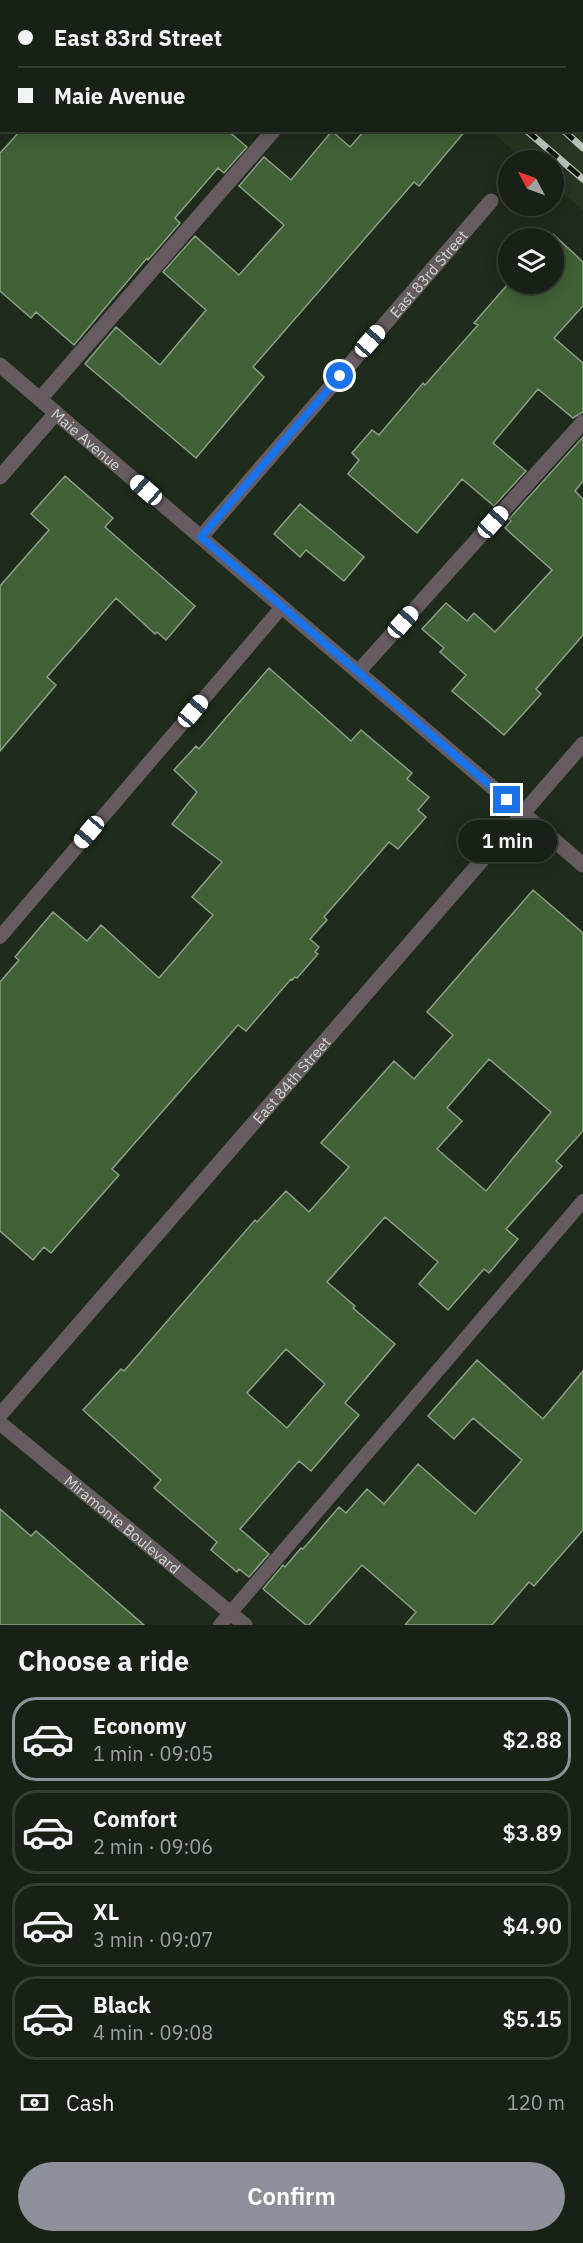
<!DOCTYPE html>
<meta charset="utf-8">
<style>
:root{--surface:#172115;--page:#242e22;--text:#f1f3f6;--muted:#9ea3a0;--line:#363e34;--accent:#8c9099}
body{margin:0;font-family:"IBM Plex Sans",sans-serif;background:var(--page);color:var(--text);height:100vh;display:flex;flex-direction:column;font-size:22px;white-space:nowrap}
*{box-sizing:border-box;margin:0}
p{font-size:20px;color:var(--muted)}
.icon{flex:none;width:33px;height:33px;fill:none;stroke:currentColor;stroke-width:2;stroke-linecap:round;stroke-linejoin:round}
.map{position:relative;height:1625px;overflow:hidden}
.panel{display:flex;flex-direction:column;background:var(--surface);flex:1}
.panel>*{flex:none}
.banner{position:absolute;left:0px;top:0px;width:584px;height:132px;box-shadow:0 3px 15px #0003,0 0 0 2px var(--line);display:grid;align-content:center;height:132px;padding:0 18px;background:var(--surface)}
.needle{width:39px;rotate:311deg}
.buttons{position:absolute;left:498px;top:150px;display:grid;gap:12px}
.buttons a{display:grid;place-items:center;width:66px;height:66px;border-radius:50%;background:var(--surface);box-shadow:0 3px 15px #0003,0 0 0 2px var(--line);font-size:30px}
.end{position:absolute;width:27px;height:27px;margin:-14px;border:8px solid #1a73e8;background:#fff;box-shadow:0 0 0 3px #fff}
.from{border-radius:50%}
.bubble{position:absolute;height:42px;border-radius:21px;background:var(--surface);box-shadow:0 3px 15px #0003,0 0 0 2px var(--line);font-size:20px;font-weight:600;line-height:42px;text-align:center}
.car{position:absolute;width:18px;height:36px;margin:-18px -9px;border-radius:8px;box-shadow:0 0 4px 2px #0007;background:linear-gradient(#fff 24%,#345 0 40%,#fff 0 76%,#345 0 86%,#fff 0)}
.banner b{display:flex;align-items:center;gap:21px;height:57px;font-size:22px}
.banner b+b{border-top:2px solid var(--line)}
.banner i{width:15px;height:15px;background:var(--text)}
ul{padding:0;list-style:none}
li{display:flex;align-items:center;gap:18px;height:84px;margin:0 12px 9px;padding:0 6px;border:3px solid var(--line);border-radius:24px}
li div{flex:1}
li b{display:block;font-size:22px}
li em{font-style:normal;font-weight:600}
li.on{border-color:var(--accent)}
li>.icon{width:54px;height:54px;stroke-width:1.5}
h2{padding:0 18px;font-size:27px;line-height:72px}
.pay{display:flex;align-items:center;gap:15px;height:66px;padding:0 18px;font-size:22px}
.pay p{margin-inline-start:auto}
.action{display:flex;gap:12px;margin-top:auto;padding:12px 18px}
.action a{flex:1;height:69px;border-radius:36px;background:var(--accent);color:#fff;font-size:24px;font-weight:600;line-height:69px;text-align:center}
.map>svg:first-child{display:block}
.built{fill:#263621}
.building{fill:#3f6135;stroke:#8e9d89;stroke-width:1.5;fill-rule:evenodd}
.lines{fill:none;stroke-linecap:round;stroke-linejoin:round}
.lane{stroke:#655b60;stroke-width:14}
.street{stroke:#655b60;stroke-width:15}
.tram{stroke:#bac4b8;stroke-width:1.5}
.rail-casing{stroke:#bac4b8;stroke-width:7}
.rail{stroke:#0d120b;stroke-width:4.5;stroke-dasharray:14;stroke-linecap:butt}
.route{stroke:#1a73e8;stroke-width:8}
.labels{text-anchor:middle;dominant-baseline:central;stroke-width:4.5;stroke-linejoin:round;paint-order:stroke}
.street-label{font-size:15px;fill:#d0d9ce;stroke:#0d120b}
</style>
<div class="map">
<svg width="583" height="1625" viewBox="0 0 583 1625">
<rect width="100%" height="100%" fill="#1f2c1c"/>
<!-- built -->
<path class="built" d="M 339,0 L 529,0 L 530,1 L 341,2 Z
M 582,46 L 583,47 L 583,210 L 554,185 L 554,160 L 525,160 L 491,131 L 582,130 Z"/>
<!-- building -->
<path class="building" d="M 21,130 L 227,130 L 247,147 L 224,173 L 218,168 L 175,218 L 180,223 L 148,260 L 147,258 L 74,345 L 36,312 L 31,318 L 0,291 L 0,153 Z
M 365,130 L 466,130 L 419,186 L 414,182 L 253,367 L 264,377 L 196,458 L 85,364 L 116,327 L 160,365 L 206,310 L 163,272 L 195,236 L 239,275 L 284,225 L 239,186 L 262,159 L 264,157 L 291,180 L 332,131 L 350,147 Z
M 554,235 L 583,262 L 583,306 L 554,338 L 583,363 L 583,412 L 573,418 L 538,389 L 493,443 L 526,471 L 494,506 L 462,479 L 417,533 L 348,474 L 359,460 L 352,453 L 372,430 L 379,435 L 423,383 L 425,385 L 478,325 L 474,323 L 508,284 L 554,284 Z
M 583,437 L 583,481 L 575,491 L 583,499 L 583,635 L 536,689 L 541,694 L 504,735 L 452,691 L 466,675 L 440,652 L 444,648 L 422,629 L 446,603 L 467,621 L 474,613 L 495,632 L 552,570 L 505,528 L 511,521 L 509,519 Z
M 65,476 L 113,518 L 105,527 L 195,606 L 166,640 L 157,632 L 155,634 L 116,598 L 47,677 L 56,685 L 0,751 L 0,586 L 49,530 L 31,514 Z
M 300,504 L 364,557 L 344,581 L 306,550 L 300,557 L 274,534 Z
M 269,668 L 351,741 L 361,730 L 412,773 L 407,779 L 429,797 L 418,810 L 426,817 L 398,849 L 389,842 L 324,917 L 327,920 L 310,939 L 319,947 L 315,952 L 318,954 L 297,978 L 295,977 L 292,980 L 291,979 L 246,1031 L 238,1025 L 112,1169 L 119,1175 L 51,1253 L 44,1247 L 33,1260 L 0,1231 L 0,982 L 19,960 L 15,957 L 53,912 L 87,941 L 101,925 L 159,978 L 213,915 L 192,897 L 222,862 L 172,824 L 197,792 L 174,770 L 196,746 L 199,749 Z
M 533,890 L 583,933 L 583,1131 L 556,1161 L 562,1166 L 506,1229 L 518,1239 L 489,1273 L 484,1269 L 448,1310 L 419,1284 L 438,1262 L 385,1217 L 327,1282 L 355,1306 L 353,1308 L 395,1344 L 345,1403 L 359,1415 L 311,1471 L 299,1461 L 240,1529 L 269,1554 L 249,1577 L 239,1569 L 237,1572 L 211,1550 L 217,1542 L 154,1488 L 161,1480 L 83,1410 L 121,1369 L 124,1371 L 255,1220 L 257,1222 L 286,1191 L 309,1212 L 349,1167 L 321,1143 L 394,1061 L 414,1079 L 453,1035 L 427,1012 ZM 489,1059 L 551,1112 L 486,1191 L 437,1149 L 462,1121 L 447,1108 ZM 286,1349 L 325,1384 L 287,1428 L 247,1393 Z
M 477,1360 L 543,1419 L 583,1371 L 583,1530 L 534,1586 L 529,1582 L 492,1625 L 405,1625 L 416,1612 L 362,1565 L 309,1625 L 306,1625 L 263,1589 L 283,1565 L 285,1567 L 301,1548 L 303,1549 L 339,1507 L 346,1513 L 367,1489 L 384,1504 L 418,1464 L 475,1514 L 522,1460 L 473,1418 L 454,1439 L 428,1416 Z
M 0,1509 L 31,1536 L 36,1531 L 144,1625 L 0,1625 Z"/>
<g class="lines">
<!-- lane -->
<path class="lane" d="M 0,937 L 282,607
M 220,1625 L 583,1201"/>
<!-- street -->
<g class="street">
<path d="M 49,2 L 50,0"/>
<path d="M 0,59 L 2,57"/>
<path id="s1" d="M 0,365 L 583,865"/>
<path d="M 40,399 L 274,130"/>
<path d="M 0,477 L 56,413"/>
<path id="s2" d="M 201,537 L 491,201"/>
<path d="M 358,672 L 583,422"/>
<path id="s3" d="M 0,1415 L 583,744"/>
<path id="s4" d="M 0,1423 L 245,1625"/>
</g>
<!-- tram -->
<path class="tram" d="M 459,0 L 461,2
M 493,0 L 495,2
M 582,77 L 583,78
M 582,106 L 583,107"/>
<!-- rail casing -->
<g class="rail-casing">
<path id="rail" d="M 368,0 L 370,2
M 412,0 L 413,2
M 526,130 L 583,179
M 563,130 L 583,148"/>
</g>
<!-- rail -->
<use href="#rail" class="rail"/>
</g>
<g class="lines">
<!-- route -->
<path class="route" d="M 340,376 L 201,537 L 507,800"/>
</g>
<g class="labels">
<!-- street labels -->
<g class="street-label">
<text stroke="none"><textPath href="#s2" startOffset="348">East 83rd Street</textPath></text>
<text stroke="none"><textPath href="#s1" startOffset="114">Maie Avenue</textPath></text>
<text stroke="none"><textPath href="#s3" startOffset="444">East 84th Street</textPath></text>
<text stroke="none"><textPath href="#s4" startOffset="159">Miramonte Boulevard</textPath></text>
</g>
</g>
</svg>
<div class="buttons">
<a><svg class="needle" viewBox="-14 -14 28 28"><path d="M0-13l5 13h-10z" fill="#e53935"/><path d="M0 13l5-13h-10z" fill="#9ea3a0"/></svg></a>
<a><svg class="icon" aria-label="layers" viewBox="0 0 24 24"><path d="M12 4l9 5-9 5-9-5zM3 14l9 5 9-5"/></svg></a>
</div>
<i class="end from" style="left:340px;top:376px"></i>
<i class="end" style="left:507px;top:800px"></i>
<div class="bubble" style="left:458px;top:820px;width:99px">1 min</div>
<i class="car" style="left:370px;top:341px;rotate:41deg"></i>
<i class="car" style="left:146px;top:490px;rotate:311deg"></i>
<i class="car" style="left:493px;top:522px;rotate:42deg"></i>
<i class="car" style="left:403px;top:622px;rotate:42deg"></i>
<i class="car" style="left:193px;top:711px;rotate:40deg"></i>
<i class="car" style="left:89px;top:832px;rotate:220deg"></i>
<div class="banner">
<b><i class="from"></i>East 83rd Street</b>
<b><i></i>Maie Avenue</b>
</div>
</div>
<section class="panel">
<h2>Choose a ride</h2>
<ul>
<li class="on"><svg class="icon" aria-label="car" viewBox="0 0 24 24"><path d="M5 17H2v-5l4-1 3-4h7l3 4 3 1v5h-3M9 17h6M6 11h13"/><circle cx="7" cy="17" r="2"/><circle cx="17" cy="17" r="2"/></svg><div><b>Economy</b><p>1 min · 09:05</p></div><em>$2.88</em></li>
<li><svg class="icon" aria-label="car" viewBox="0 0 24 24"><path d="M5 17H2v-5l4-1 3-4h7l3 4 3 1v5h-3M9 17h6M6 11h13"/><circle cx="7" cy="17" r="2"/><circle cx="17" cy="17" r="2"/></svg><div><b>Comfort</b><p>2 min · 09:06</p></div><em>$3.89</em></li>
<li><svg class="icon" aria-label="car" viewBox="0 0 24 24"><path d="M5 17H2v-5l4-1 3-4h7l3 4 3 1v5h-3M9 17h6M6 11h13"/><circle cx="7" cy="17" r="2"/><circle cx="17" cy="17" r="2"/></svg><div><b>XL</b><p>3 min · 09:07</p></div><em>$4.90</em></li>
<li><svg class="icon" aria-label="car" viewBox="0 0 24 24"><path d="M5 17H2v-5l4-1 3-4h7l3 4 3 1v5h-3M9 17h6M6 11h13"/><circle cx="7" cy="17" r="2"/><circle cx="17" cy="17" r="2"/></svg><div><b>Black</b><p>4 min · 09:08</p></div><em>$5.15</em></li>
</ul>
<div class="pay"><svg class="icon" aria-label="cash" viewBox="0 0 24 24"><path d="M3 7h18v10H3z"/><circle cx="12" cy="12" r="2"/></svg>Cash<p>120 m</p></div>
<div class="action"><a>Confirm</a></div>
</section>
